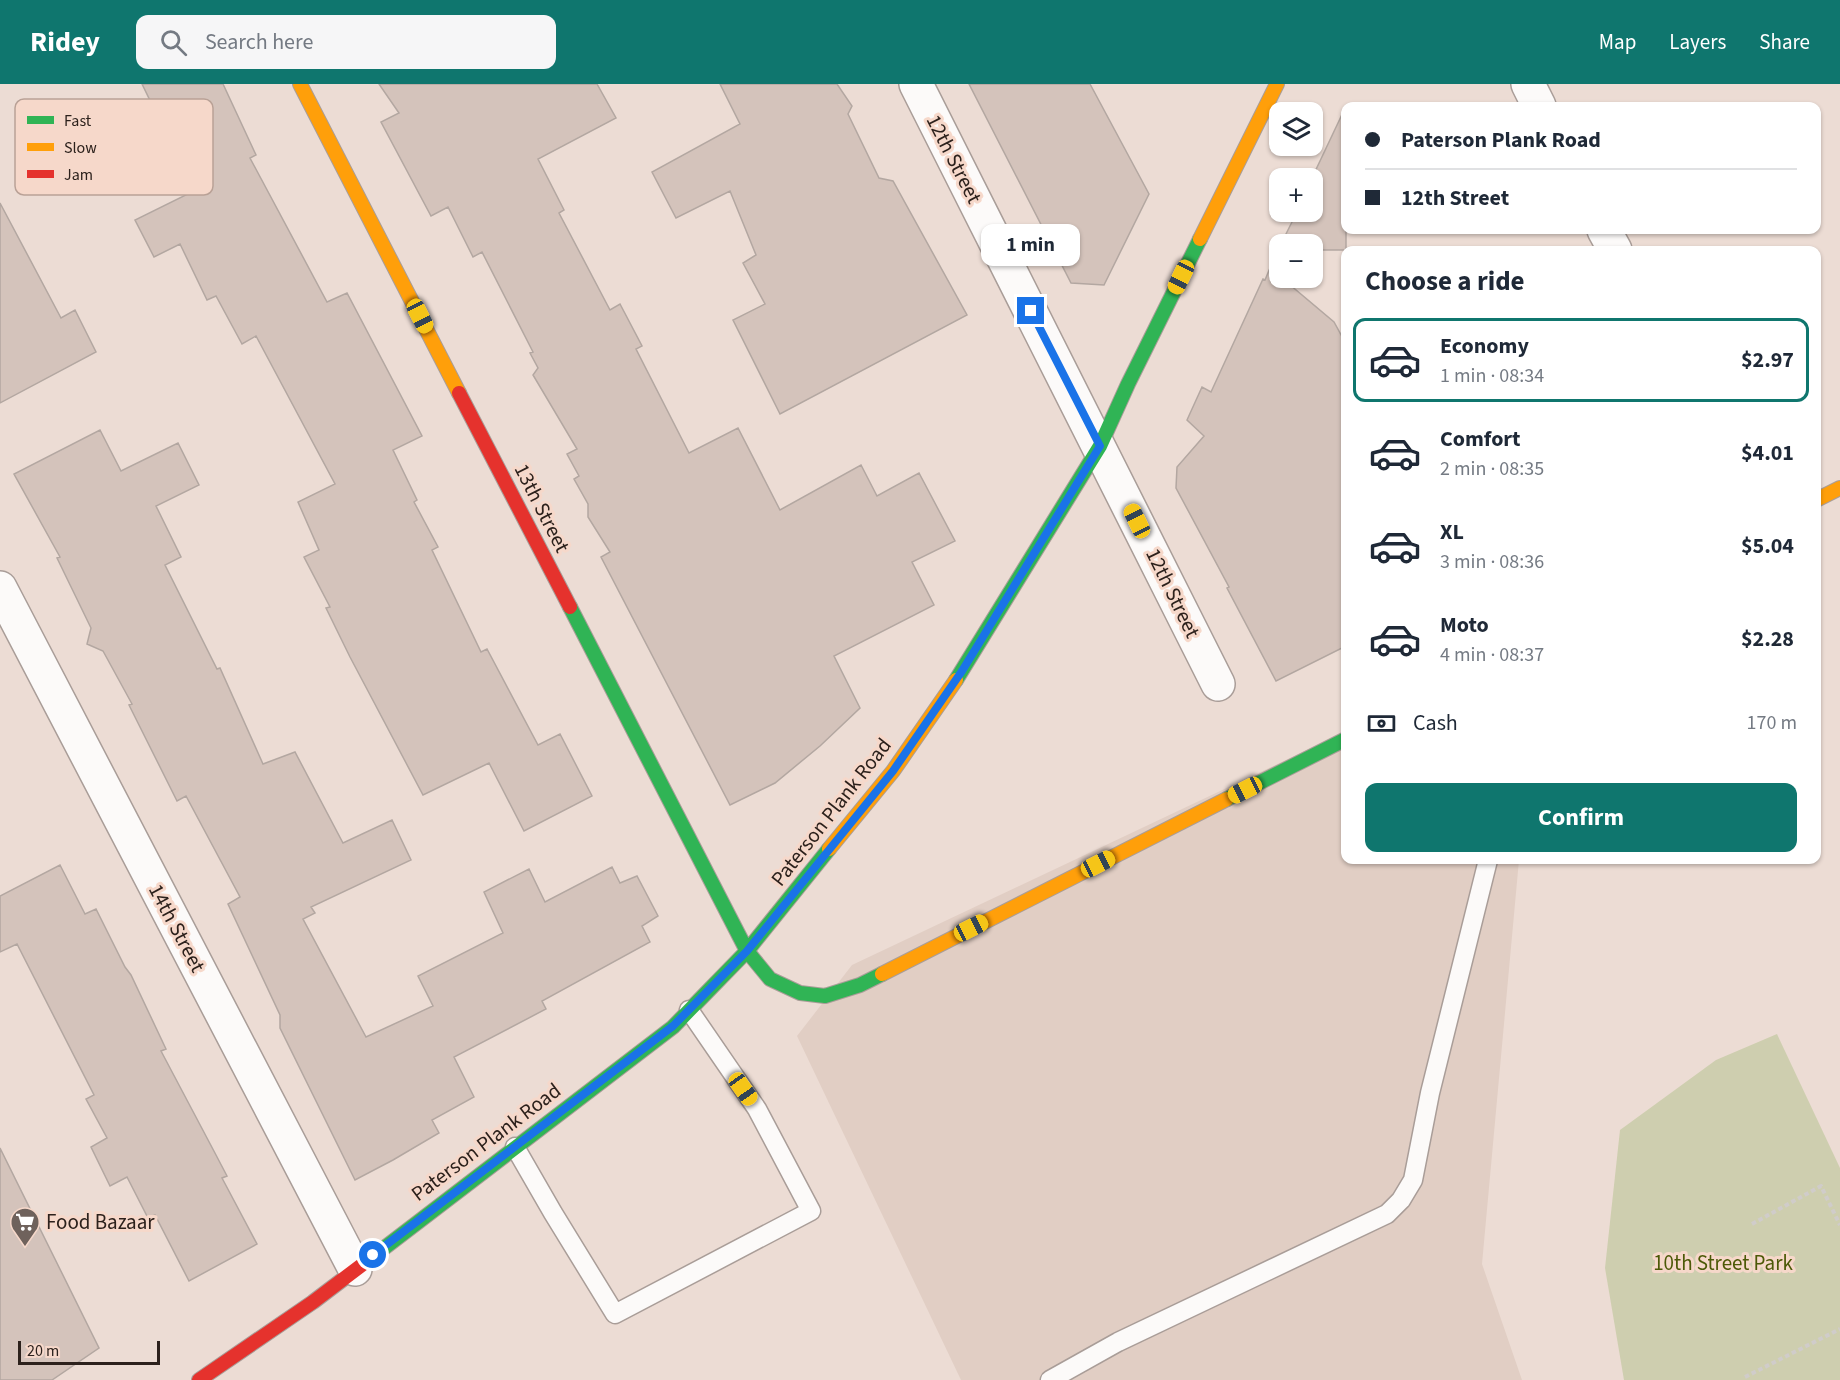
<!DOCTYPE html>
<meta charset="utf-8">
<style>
:root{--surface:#fff;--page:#f6f6f7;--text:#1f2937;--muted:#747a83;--line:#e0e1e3;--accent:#0f766e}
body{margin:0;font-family:"Source Sans 3",sans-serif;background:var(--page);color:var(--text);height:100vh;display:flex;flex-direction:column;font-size:22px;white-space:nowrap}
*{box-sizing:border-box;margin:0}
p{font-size:20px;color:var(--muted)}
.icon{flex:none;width:33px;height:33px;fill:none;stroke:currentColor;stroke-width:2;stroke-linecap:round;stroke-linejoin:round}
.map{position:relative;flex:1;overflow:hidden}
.side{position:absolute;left:1341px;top:162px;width:480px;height:618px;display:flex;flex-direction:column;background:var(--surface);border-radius:12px;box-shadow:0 2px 4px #0004}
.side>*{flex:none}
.banner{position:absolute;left:1341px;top:18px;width:480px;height:132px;border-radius:12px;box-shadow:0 2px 4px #0004;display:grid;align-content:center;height:132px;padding:0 24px;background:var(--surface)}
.tools{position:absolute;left:1269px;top:18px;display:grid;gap:12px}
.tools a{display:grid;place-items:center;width:54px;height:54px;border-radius:12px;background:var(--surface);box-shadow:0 2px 4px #0004;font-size:30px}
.scale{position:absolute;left:18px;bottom:15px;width:142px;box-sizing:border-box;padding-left:6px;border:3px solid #2c211c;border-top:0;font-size:16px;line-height:21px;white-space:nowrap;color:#2c211c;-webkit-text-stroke:4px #f6d8ca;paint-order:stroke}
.end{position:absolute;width:27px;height:27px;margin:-14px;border:8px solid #1a73e8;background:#fff;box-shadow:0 0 0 3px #fff}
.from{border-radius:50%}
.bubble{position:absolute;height:42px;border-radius:12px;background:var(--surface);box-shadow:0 2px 4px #0004;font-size:20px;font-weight:700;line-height:42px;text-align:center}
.car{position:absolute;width:18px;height:36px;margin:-18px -9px;border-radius:8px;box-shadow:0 0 4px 2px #0007;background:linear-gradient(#f5c518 24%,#345 0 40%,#f5c518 0 76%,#345 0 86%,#f5c518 0)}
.banner b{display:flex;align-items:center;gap:21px;height:57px;font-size:22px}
.banner b+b{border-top:2px solid var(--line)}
.banner i{width:15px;height:15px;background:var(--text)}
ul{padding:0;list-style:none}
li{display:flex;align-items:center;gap:18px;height:84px;margin:0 12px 9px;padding:0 12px;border:3px solid transparent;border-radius:12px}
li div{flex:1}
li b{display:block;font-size:22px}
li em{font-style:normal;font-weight:700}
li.on{border-color:var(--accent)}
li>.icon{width:54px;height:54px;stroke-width:1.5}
h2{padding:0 24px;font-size:27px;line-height:72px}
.pay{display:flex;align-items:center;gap:15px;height:66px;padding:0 24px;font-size:22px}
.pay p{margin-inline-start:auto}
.button{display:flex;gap:12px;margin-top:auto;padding:12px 24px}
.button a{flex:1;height:69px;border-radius:12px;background:var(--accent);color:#fff;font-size:24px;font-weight:700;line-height:69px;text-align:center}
header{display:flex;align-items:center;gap:36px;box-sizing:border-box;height:84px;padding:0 30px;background:var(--accent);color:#fff}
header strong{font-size:28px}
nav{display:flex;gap:33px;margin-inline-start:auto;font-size:21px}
.search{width:420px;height:54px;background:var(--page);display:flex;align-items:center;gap:15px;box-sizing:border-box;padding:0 21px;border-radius:12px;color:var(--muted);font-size:22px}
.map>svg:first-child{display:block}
.industrial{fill:#e1cec4}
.green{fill:#ceceaf}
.building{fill:#d4c3bb;stroke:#b3a7a1;stroke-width:1.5}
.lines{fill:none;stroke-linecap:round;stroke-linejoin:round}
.lane-casing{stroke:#a99d98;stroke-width:21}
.street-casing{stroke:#a99d98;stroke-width:36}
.fast-casing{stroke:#a99d98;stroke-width:16}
.slow-casing{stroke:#a99d98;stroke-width:16}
.jam-casing{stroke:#a99d98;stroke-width:16}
.path{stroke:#d0ccca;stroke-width:4;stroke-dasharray:4.5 3;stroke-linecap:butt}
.lane{stroke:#fcfaf9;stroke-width:18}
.street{stroke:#fcfaf9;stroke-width:33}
.fast{stroke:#30b455;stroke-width:14}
.slow{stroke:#ff9f0a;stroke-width:14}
.jam{stroke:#e5322d;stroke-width:14}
.route{stroke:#1a73e8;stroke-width:8}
.labels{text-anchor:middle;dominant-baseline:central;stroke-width:6;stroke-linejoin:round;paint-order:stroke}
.street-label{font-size:21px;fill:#2c211c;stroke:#f6d8ca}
.poi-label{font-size:21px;fill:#2c211c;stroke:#f6d8ca;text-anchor:start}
.park-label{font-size:21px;fill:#4c5907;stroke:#f6d8ca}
.key{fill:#f6d8ca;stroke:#b9a196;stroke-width:1.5}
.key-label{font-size:16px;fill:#2c211c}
</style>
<header>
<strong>Ridey</strong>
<div class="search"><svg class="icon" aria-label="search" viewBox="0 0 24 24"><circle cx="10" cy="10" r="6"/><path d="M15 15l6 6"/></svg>Search here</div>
<nav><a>Map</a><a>Layers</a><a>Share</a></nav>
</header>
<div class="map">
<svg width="1840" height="1296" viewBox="0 0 1840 1296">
<rect width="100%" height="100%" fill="#ecdcd4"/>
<!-- industrial -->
<path class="industrial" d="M 1345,648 L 1346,776 L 1519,776 L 1482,1180 L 1522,1296 L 961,1296 L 797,952 L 852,881 Z"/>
<!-- green -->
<path class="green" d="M 1777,950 L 1840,1084 L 1840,1296 L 1624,1296 L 1605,1184 L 1620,1046 L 1716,976 Z"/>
<!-- building -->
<path class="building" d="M 142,0 L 223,0 L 256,71 L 250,74 L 327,218 L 347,209 L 422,352 L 393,366 L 417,416 L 414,418 L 438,463 L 432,466 L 481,568 L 487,565 L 538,661 L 560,650 L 592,712 L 524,747 L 489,679 L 423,711 L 350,573 L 326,524 L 330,523 L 304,473 L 319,466 L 298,418 L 335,400 L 256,252 L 242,260 L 216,212 L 207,216 L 180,160 L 154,173 L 135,136 L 194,107 Z
M 379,0 L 597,0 L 616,34 L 538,75 L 564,126 L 559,129 L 610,226 L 620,220 L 642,262 L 636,265 L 689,369 L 738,344 L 780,426 L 861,381 L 877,412 L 919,389 L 955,457 L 912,478 L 934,521 L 834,572 L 860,624 L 820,662 L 775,699 L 730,721 L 601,473 L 610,468 L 588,433 L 588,420 L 574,395 L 579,392 L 567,370 L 577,365 L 533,291 L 538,284 L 530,269 L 533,268 L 482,168 L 473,173 L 448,123 L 431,132 L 381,38 L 399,29 Z
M 720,0 L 837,0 L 852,22 L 848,30 L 879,94 L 893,97 L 967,231 L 780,330 L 733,236 L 765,220 L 743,179 L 756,171 L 730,107 L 676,134 L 652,88 L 740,40 Z
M 969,0 L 1090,0 L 1149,110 L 1104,201 L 1071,199 Z
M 1346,22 L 1346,166 L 1312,166 L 1312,160 L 1281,160 L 1297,128 L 1312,128 L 1312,94 Z
M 0,119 L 61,234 L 75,226 L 96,268 L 0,319 Z
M 1270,184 L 1334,238 L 1346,260 L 1346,562 L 1276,597 L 1227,504 L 1229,503 L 1176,404 L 1177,383 L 1204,352 L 1187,336 L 1202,303 L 1211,308 L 1263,195 L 1265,196 Z
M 100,346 L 121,387 L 178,359 L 199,401 L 156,422 L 181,473 L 165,481 L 217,585 L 220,584 L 263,680 L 295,668 L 343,759 L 392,736 L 411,776 L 311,823 L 315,829 L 303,835 L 366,953 L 433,922 L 418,892 L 503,849 L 484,808 L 529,785 L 545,818 L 612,783 L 620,799 L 637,792 L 658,832 L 642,842 L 650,858 L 542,917 L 546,925 L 454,973 L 474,1013 L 432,1036 L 439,1049 L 393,1076 L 355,1096 L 280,944 L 280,931 L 228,820 L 240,813 L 186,712 L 177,717 L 129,621 L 132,620 L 103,567 L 87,560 L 91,544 L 57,474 L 60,473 L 14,390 Z
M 60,781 L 85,830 L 96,825 L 125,883 L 131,891 L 166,965 L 161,967 L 216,1071 L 227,1092 L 222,1094 L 257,1160 L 189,1197 L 155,1131 L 148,1134 L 127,1093 L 110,1102 L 91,1063 L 107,1054 L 86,1015 L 94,1011 L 17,860 L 0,868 L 0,812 Z
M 0,1064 L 99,1264 L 52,1296 L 0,1296 Z"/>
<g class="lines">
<!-- lane casing -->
<g class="lane-casing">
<path id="lane" d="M 515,1063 L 553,1129 L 615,1230 L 811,1127 L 757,1025 L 689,926
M 1050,1296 L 1118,1258 L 1387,1130 L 1401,1116 L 1413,1096 L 1430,1009 L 1488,776"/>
</g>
<!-- street casing -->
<g class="street-casing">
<path id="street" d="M 916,0 L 1218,600
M 1528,0 L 1539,22
M 1604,146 L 1615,166
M 0,504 L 355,1185"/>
</g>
<!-- fast casing -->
<g class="fast-casing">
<path id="fast" d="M 570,523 L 747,867 L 770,895 L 800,909 L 825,912 L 860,901 L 882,890
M 956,596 L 1100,362 L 1128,300 L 1200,155
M 1227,715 L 1346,655
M 375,1171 L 673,943 L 747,867 L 829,765"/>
</g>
<!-- slow casing -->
<g class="slow-casing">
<path id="slow" d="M 300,0 L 459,309
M 1200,155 L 1277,0
M 1816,416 L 1840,404
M 829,765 L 893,687 L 956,596
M 882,890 L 1227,715"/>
</g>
<!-- jam casing -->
<g class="jam-casing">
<path id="jam" d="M 459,309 L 570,523
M 199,1296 L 313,1218 L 375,1171"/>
</g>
<!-- path -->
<path class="path" d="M 1752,1140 L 1821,1102 L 1840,1141
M 1745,1293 L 1840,1245"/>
<!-- lane -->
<use href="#lane" class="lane"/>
<!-- street -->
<use href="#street" class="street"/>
<!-- fast -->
<use href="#fast" class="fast"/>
<!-- slow -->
<use href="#slow" class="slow"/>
<!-- jam -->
<use href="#jam" class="jam"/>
</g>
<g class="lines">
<!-- route -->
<path class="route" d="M 373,1171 L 673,942 L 747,867 L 893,687 L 962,587 L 1100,362 L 1031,227"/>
</g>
<!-- icons -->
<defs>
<g id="supermarket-pin" transform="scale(1.5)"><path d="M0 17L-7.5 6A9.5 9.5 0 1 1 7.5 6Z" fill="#6f625c" stroke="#f6d8ca"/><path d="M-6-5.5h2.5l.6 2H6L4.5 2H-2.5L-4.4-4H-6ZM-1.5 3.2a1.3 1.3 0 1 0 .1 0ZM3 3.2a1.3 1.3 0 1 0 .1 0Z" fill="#fff"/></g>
</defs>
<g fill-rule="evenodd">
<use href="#supermarket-pin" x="25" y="1138"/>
</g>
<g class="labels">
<!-- street labels -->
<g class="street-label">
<text transform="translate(954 75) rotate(63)">12th Street</text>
<text transform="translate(542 424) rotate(63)">13th Street</text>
<text transform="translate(1173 509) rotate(64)">12th Street</text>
<text transform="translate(831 728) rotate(-52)">Paterson Plank Road</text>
<text transform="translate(177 844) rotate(62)">14th Street</text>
<text transform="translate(486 1058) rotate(-37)">Paterson Plank Road</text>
</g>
<!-- poi labels -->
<g class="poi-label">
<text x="46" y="1138">Food Bazaar</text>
</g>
<!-- park labels -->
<g class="park-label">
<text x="1723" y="1179">10th Street Park</text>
</g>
</g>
<!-- legend -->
<rect x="15" y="15" width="198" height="96" rx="9" class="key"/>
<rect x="27" y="32" width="27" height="8" fill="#30b455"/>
<rect x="27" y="59" width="27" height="8" fill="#ff9f0a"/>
<rect x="27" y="86" width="27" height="8" fill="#e5322d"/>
<g class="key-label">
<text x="64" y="42">Fast</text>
<text x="64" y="69">Slow</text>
<text x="64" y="96">Jam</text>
</g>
</svg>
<div class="tools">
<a><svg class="icon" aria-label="layers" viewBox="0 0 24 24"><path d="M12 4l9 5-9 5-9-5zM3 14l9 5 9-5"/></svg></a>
<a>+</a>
<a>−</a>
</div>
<div class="scale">20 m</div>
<i class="end from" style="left:373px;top:1171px"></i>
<i class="end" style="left:1031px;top:227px"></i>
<div class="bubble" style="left:981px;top:140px;width:99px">1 min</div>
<i class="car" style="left:1181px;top:193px;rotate:206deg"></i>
<i class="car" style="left:420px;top:232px;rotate:153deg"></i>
<i class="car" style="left:1137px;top:437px;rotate:334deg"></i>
<i class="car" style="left:1245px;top:706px;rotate:243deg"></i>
<i class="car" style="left:1098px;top:780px;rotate:63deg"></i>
<i class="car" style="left:971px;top:844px;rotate:63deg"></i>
<i class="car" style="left:743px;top:1005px;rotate:145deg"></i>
<div class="banner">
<b><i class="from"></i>Paterson Plank Road</b>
<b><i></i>12th Street</b>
</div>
<section class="side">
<h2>Choose a ride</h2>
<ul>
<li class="on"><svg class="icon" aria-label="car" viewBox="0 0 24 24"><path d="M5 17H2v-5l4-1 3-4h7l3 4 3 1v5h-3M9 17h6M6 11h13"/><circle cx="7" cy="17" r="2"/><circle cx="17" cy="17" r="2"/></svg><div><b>Economy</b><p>1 min · 08:34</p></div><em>$2.97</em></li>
<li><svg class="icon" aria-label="car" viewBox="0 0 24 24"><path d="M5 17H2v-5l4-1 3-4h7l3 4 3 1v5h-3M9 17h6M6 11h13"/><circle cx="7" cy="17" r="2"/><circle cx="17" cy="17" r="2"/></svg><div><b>Comfort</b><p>2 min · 08:35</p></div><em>$4.01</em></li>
<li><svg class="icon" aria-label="car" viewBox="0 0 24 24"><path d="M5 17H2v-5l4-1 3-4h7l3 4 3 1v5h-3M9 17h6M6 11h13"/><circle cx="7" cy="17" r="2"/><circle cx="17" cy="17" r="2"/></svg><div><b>XL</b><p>3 min · 08:36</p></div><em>$5.04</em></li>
<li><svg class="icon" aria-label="car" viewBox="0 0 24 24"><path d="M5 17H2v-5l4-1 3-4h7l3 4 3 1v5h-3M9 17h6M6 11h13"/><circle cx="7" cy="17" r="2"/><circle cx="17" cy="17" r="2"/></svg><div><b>Moto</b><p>4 min · 08:37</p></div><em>$2.28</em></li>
</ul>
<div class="pay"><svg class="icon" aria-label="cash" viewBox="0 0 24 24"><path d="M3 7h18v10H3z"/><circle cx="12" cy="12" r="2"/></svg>Cash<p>170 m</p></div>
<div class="button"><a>Confirm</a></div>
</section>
</div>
